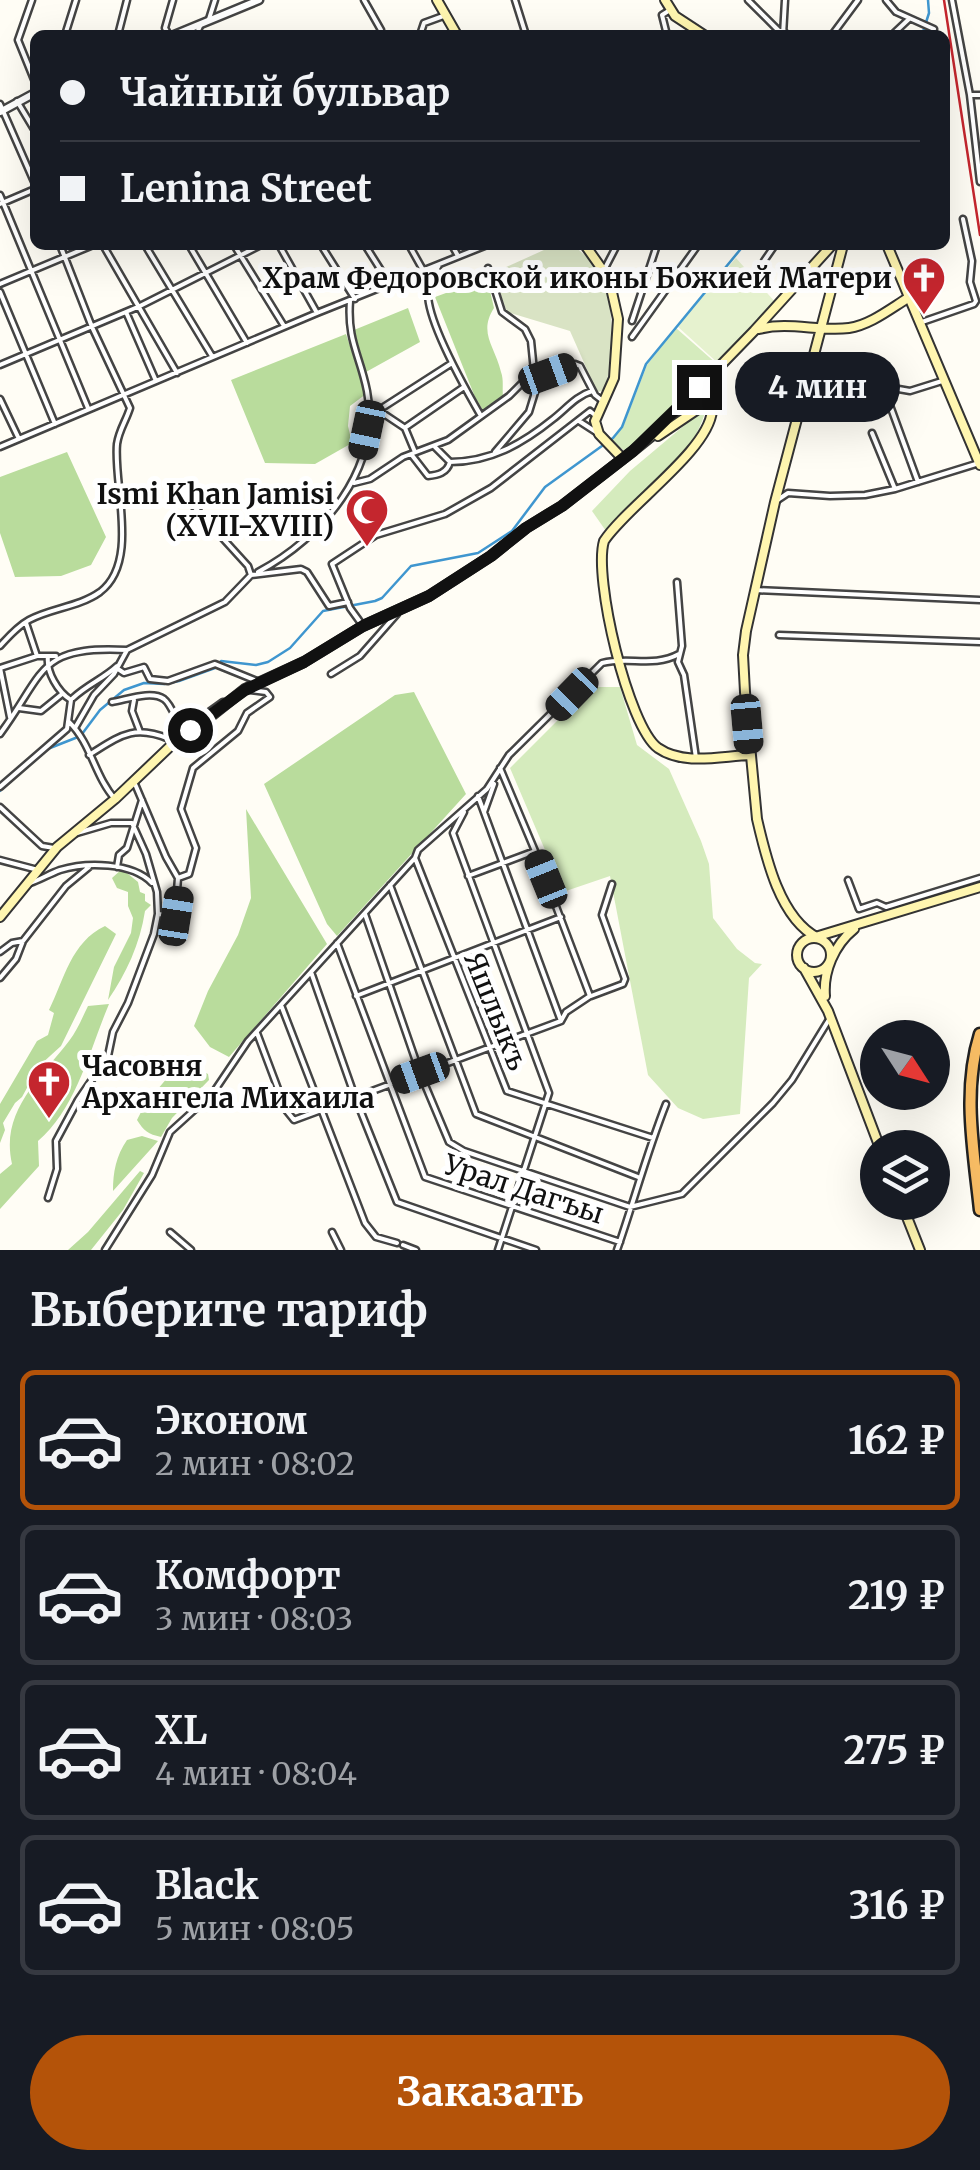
<!DOCTYPE html>
<html lang="ru">
<meta charset="utf-8">
<style>
:root{--surface:#171b24;--page:#20242c;--text:#f1f3f6;--muted:#9ea1a6;--line:#363941;--accent:#b45309}
body{margin:0;font-family:Merriweather,serif;background:var(--page);color:var(--text);height:100vh;display:flex;flex-direction:column;font-size:38px;white-space:nowrap}
*{box-sizing:border-box;margin:0}
p{font-size:32px;color:var(--muted)}
.icon{flex:none;width:55px;height:55px;fill:none;stroke:currentColor;stroke-width:2;stroke-linecap:round;stroke-linejoin:round}
.map{position:relative;height:1250px;overflow:hidden}
.sheet{display:flex;flex-direction:column;background:var(--surface);flex:1}
.sheet>*{flex:none}
.banner{position:absolute;left:30px;top:30px;width:920px;height:220px;border-radius:15px;box-shadow:0 10px 40px #0002;display:grid;align-content:center;height:220px;padding:0 30px;background:var(--surface)}
.needle{width:65px;rotate:126deg}
.controls{position:absolute;left:860px;top:1020px;display:grid;gap:20px}
.controls a{display:grid;place-items:center;width:90px;height:90px;border-radius:50%;background:var(--surface);box-shadow:0 10px 40px #0002;font-size:50px}
.end{position:absolute;width:45px;height:45px;margin:-22px;border:12px solid #111;background:#fff;box-shadow:0 0 0 5px #fff}
.from{border-radius:50%}
.bubble{position:absolute;height:70px;border-radius:35px;background:var(--surface);box-shadow:0 10px 40px #0002;font-size:32px;font-weight:700;line-height:70px;text-align:center}
.car{position:absolute;width:30px;height:60px;margin:-30px -15px;border-radius:12px;box-shadow:0 0 8px 2px #0007;background:linear-gradient(#222 24%,#8ab4d8 0 40%,#222 0 76%,#8ab4d8 0 86%,#222 0)}
.banner b{display:flex;align-items:center;gap:35px;height:95px;font-size:38px}
.banner b+b{border-top:2px solid var(--line)}
.banner i{width:25px;height:25px;background:var(--text)}
ul{padding:0;list-style:none}
li{display:flex;align-items:center;gap:30px;height:140px;margin:0 20px 15px;padding:0 10px;border:5px solid var(--line);border-radius:15px}
li div{flex:1}
li b{display:block;font-size:38px}
li em{font-style:normal;font-weight:700}
li.selected{border-color:var(--accent)}
li>.icon{width:90px;height:90px;stroke-width:1.5}
h2{padding:0 30px;font-size:45px;line-height:120px}
.button{display:flex;gap:20px;margin-top:auto;padding:20px 30px}
.button a{flex:1;height:115px;border-radius:60px;background:var(--accent);color:#fff;font-size:40px;font-weight:700;line-height:115px;text-align:center}
.map>svg:first-child{display:block}
.green{fill:#d5ebbd}
.forest{fill:#b9dc9c}
.cemetery{fill:#d9e3c4}
.pitch{fill:#e6f2cf}
.lines{fill:none;stroke-linecap:round;stroke-linejoin:round}
.stream{stroke:#3f96cf;stroke-width:2.5}
.minor-casing{stroke:#444;stroke-width:9}
.tertiary-casing{stroke:#444;stroke-width:11}
.secondary-casing{stroke:#333;stroke-width:12}
.trunk-casing{stroke:#222;stroke-width:15}
.minor{stroke:#fff;stroke-width:4}
.tertiary{stroke:#fff;stroke-width:6}
.secondary{stroke:#fff6b0;stroke-width:8}
.trunk{stroke:#f7bc64;stroke-width:10}
.rail{stroke:#c4262e;stroke-width:2.5}
.route{stroke:#111;stroke-width:12}
.labels{text-anchor:middle;dominant-baseline:central;stroke-width:10;stroke-linejoin:round;paint-order:stroke}
.poi-label{font-size:28px;font-weight:bold;fill:#111;stroke:#fff;text-anchor:end}
.street-label{font-size:28px;fill:#111;stroke:#fff}
</style>
<div class="map">
<svg width="980" height="1250" viewBox="0 0 980 1250">
<rect width="100%" height="100%" fill="#fffdf5"/>
<!-- green -->
<path class="green" d="M 676,328 L 717,364 C 690,394 662,433 625,451 L 611,441 L 623,427 L 647,365 Z
M 699,413 L 705,413 C 689,463 643,496 606,531 L 592,511 L 630,471 Z
M 591,687 L 620,687 L 637,745 L 669,769 L 701,841 L 709,864 L 713,918 L 737,949 L 755,963 L 762,964 L 749,978 L 740,1114 L 703,1119 L 678,1108 L 648,1075 L 610,876 L 563,892 L 510,768 Z"/>
<!-- forest -->
<path class="forest" d="M 487,278 L 494,308 C 478,333 495,346 501,372 C 504,380 502,389 503,397 L 484,412 L 475,397 L 435,297 Z
M 408,308 L 420,342 L 366,372 L 354,330 Z
M 346,334 L 366,394 L 350,406 L 348,426 L 352,443 L 315,464 L 265,463 L 231,380 Z
M 67,452 L 106,537 L 91,565 L 61,576 L 15,577 L 0,533 L 0,477 Z
M 414,692 L 466,794 L 337,936 L 327,924 L 264,784 L 395,695 Z
M 246,809 L 327,944 L 229,1057 L 210,1047 L 194,1026 L 208,991 L 238,935 L 251,898 Z
M 122,869 L 138,882 L 140,892 L 145,894 L 145,901 L 151,905 L 145,911 C 140,944 126,974 108,1000 L 114,967 L 131,933 L 133,918 L 128,906 L 128,892 L 117,888 L 112,878 Z
M 105,926 L 116,934 L 61,1046 L 39,1066 L 22,1097 L 15,1103 L 3,1123 L 5,1130 L 0,1143 L 0,1104 L 37,1041 L 48,1035 L 54,1013 L 49,1010 C 64,980 71,942 105,926 Z
M 109,1004 C 90,1049 76,1109 38,1141 L 39,1166 L 0,1209 L 0,1174 L 12,1164 C 0,1111 40,1079 69,1041 C 77,1031 82,1018 88,1006 Z
M 182,1060 L 208,1074 L 209,1080 L 172,1118 L 161,1137 C 148,1134 144,1131 137,1120 C 146,1099 168,1079 182,1060 Z
M 142,1136 L 158,1141 L 113,1191 C 113,1172 116,1156 127,1140 Z
M 140,1171 L 144,1173 L 123,1210 L 91,1250 L 68,1250 L 88,1232 Z"/>
<!-- cemetery -->
<path class="cemetery" d="M 555,245 L 574,245 C 582,254 596,263 601,274 C 614,299 617,368 602,391 L 597,392 L 570,331 L 507,312 L 493,273 Z"/>
<!-- pitch -->
<path class="pitch" d="M 736,258 L 776,303 L 747,331 L 747,335 L 720,365 L 677,326 Z"/>
<g class="lines">
<!-- stream -->
<path class="stream" d="M 922,35 L 929,13 L 928,0
M 82,734 L 100,710 L 124,690 L 144,683 L 164,684 L 179,681 L 215,668 L 221,661 L 256,665 L 268,662 L 290,648 L 323,611 L 375,601 L 382,598 L 411,566 L 478,553 L 512,531 L 545,487 L 613,438 L 622,427 L 646,364 L 744,245
M 45,750 L 78,737
M 0,791 L 9,781"/>
<!-- minor casing -->
<g class="minor-casing">
<path id="minor" d="M 32,0 L 18,40 L 35,82
M 364,0 L 381,30 L 380,35
M 515,0 L 526,35
M 748,0 L 779,31 L 784,31
M 886,0 L 896,12 L 934,29
M 952,0 L 970,95
M 209,19 L 215,0
M 65,35 L 76,0
M 118,35 L 127,0
M 169,35 L 165,28 L 173,0
M 196,35 L 201,24
M 420,35 L 424,23 L 446,15
M 667,35 L 662,15 L 670,10
M 783,35 L 785,0
M 832,35 L 858,0
M 892,35 L 909,19
M 980,95 L 970,95 L 980,182
M 17,101 L 35,131
M 0,104 L 35,184
M 0,195 L 88,408
M 0,204 L 35,189
M 103,245 L 177,373
M 145,245 L 212,356
M 189,245 L 247,343
M 234,245 L 284,326
M 279,245 L 317,313
M 321,245 L 355,299
M 365,245 L 389,283
M 409,245 L 423,270
M 452,245 L 458,256
M 764,261 L 775,245
M 439,265 C 433,275 428,283 428,294 C 428,323 466,390 481,416
M 604,270 L 617,245
M 0,284 L 93,245
M 0,292 L 55,424
M 126,312 L 156,381
M 632,321 L 657,245
M 922,322 L 974,304 L 976,301 L 970,282 L 972,261 L 963,219
M 632,337 L 698,245
M 0,365 L 140,306 L 261,245
M 534,371 L 540,376 L 575,364 L 580,366 L 595,395 L 604,402
M 870,384 L 910,391 L 942,381
M 884,389 L 918,482
M 0,399 L 19,439
M 369,404 L 405,428 L 415,452
M 368,417 L 452,363
M 579,421 L 596,432
M 406,427 L 464,387
M 872,433 L 895,489
M 0,447 L 317,313 L 487,245
M 495,452 L 529,412 L 540,376
M 411,454 L 428,476 C 438,475 447,473 450,462 L 435,447
M 450,462 C 490,462 522,444 553,419 C 566,409 576,396 592,391
M 354,483 L 370,479 L 403,457 L 448,440 L 509,396 L 534,371 L 531,341 L 525,329 L 502,312 L 488,268
M 188,500 L 248,566 L 251,575
M 776,501 L 788,493 L 830,496 L 865,495 L 895,489 L 979,463
M 258,572 C 322,538 382,469 367,391 C 360,355 347,341 350,301
M 677,582 L 682,646 L 678,662 L 684,675 L 696,758
M 755,590 L 980,600
M 26,623 L 37,656
M 363,626 L 350,608 L 332,564 L 376,535 L 445,514 L 491,488 L 590,411 L 596,416
M 779,635 L 980,642
M 0,646 C 8,637 18,626 29,620 C 51,608 79,607 100,592 C 140,562 113,485 117,444 C 119,430 126,421 130,408 L 92,327 L 60,245
M 48,656 C 46,672 58,692 71,700
M 0,668 L 37,656 L 56,656
M 0,668 L 10,717
M 118,669 L 124,673 L 144,667 L 150,679 L 168,681 L 215,664 L 257,681
M 331,674 L 360,656 L 397,614
M 73,698 C 88,684 103,679 117,666
M 134,700 L 132,711 L 140,732
M 112,702 C 126,700 151,690 164,699 C 172,705 176,721 182,729
M 19,708 L 41,711 L 62,694
M 69,722 C 91,743 95,777 115,799
M 75,728 L 94,695 L 114,674 L 127,650 L 225,602 L 251,575 L 301,569 L 307,572 L 329,606 L 348,602
M 0,734 C 45,673 37,645 127,650
M 170,740 L 223,702
M 89,755 C 120,736 133,724 169,739
M 500,768 L 535,851 L 590,996 L 566,1012 L 561,1021
M 135,784 L 166,857 L 178,878 L 175,916 L 158,914
M 0,787 L 67,729 L 71,700
M 478,796 L 561,1021
M 0,807 L 42,846 L 54,848
M 464,812 L 453,833 L 549,1093 L 498,1250
M 484,812 L 494,784
M 415,858 L 507,1091 L 653,1138
M 0,860 L 38,870
M 117,867 L 119,855 L 127,848 L 142,800
M 468,876 L 535,851
M 178,878 L 189,874 L 196,848 L 181,809 L 193,768 L 238,731 L 247,713 L 270,697 L 266,692 L 250,690
M 848,880 L 859,909 L 877,903 L 886,907 L 980,878
M 30,883 C 40,880 49,874 60,870 C 86,862 132,862 152,883
M 390,885 L 476,1114 L 638,1177
M 365,914 L 420,1073 L 449,1142 L 464,1151 L 630,1207 L 682,1194 L 773,1103 L 792,1080 L 830,1018
M 337,943 L 425,1177 L 620,1242
M 0,952 L 12,943 L 23,941
M 311,972 L 355,1097 L 397,1202 L 536,1250
M 0,978 L 16,959 L 23,941 L 66,886 L 89,867
M 356,996 L 561,917
M 591,996 L 623,984 L 625,979 L 602,915 L 612,884
M 281,1005 L 365,1223 L 376,1237 L 397,1243
M 257,1033 L 286,1110 L 294,1120 L 561,1021
M 48,1198 L 57,1169 L 56,1141 L 78,1100 L 108,1056 L 113,1032 L 128,1003 L 154,934 L 158,914 L 157,892 L 146,854 L 132,823 L 111,823 L 77,833
M 170,1232 L 191,1250
M 332,1232 L 341,1250
M 403,1245 L 416,1250
M 105,1250 L 152,1175 L 170,1132 L 213,1093 L 248,1041 L 415,858 L 418,850 L 487,789 L 509,755 L 602,663 C 629,656 653,668 679,654
M 617,1250 C 634,1201 647,1152 666,1104"/>
</g>
<!-- tertiary casing -->
<g class="tertiary-casing">
<path id="tertiary" d="M 174,35 L 259,0
M 0,112 L 35,93"/>
</g>
<!-- secondary casing -->
<g class="secondary-casing">
<path id="secondary" d="M 437,0 L 457,35
M 665,0 L 675,16 L 704,35
M 585,245 L 609,279 L 618,319 L 614,378 L 595,421 L 599,434 L 622,458
M 887,245 L 980,465
M 759,329 C 789,321 819,332 849,328 C 870,325 890,309 908,298
M 658,436 L 701,407 L 712,411 C 708,451 627,506 604,541 C 593,577 628,726 658,748 C 684,766 721,756 750,755
M 0,917 L 57,847 L 115,799 L 181,736 L 206,720 L 245,689 L 304,662 L 363,626 L 429,596 L 491,556 L 526,528 L 562,506 L 633,451 L 654,434 L 754,331 L 832,245
M 812,938 L 980,887
M 818,938 C 780,919 766,858 757,819 L 745,692 L 743,655 L 746,631 L 775,502 L 843,245
M797 955a17 17 0 1 1 34 0a17 17 0 1 1-34 0Z
M 804,968 L 828,1011 L 880,1148
M 825,996 C 823,972 834,945 854,929
M 901,1202 L 920,1250"/>
</g>
<!-- trunk casing -->
<g class="trunk-casing">
<path id="trunk" d="M 980,1034 C 962,1091 974,1152 980,1210"/>
</g>
<!-- minor -->
<use href="#minor" class="minor"/>
<!-- tertiary -->
<use href="#tertiary" class="tertiary"/>
<!-- secondary -->
<use href="#secondary" class="secondary"/>
<!-- trunk -->
<use href="#trunk" class="trunk"/>
<!-- rail -->
<path class="rail" d="M 944,0 L 980,235"/>
</g>
<g class="lines">
<!-- route -->
<path class="route" d="M 190,730 L 245,690 L 304,662 L 363,626 L 429,596 L 491,556 L 526,528 L 562,506 L 633,451 L 699,387"/>
</g>
<!-- icons -->
<defs>
<g id="church-pin" transform="scale(2.25)"><path d="M0 17L-7.5 6A9.5 9.5 0 1 1 7.5 6Z" fill="#c4262e" stroke="#fff"/><path d="M-1.2-6h2.4v3.5h3.3v2.4h-3.3V6h-2.4V-.1h-3.3v-2.4h3.3Z" fill="#fff"/></g>
<g id="mosque-pin" transform="scale(2.25)"><path d="M0 17L-7.5 6A9.5 9.5 0 1 1 7.5 6Z" fill="#c4262e" stroke="#fff"/><path d="M3.5-4.9A6 6 0 1 0 3.5 4.9A5 5 0 1 1 3.5-4.9Z" fill="#fff"/></g>
</defs>
<g fill-rule="evenodd">
<use href="#church-pin" x="924" y="278"/>
<use href="#mosque-pin" x="367" y="510"/>
<use href="#church-pin" x="49" y="1082"/>
</g>
<g class="labels">
<!-- poi labels -->
<g class="poi-label">
<text x="892" y="278">Xрам Федоровской иконы Божией Матери</text>
<text x="334" y="494">Ismi Khan Jamisi<tspan x="334" dy="32">(XVII-XVIII)</tspan></text>
<text x="82" y="1066" text-anchor="start">Часовня<tspan x="82" dy="32">Архангела Михаила</tspan></text>
</g>
<!-- street labels -->
<g class="street-label">
<text transform="translate(496 1011) rotate(68)">Яшлыкъ</text>
<text transform="translate(524 1189) rotate(18)">Урал Дагъы</text>
</g>
</g>
</svg>
<div class="controls">
<a><svg class="needle" viewBox="-14 -14 28 28"><path d="M0-13l5 13h-10z" fill="#e53935"/><path d="M0 13l5-13h-10z" fill="#9ea1a6"/></svg></a>
<a><svg class="icon" aria-label="layers" viewBox="0 0 24 24"><path d="M12 4l9 5-9 5-9-5zM3 14l9 5 9-5"/></svg></a>
</div>
<i class="end from" style="left:190px;top:730px"></i>
<i class="end" style="left:699px;top:387px"></i>
<div class="bubble" style="left:735px;top:352px;width:165px">4 мин</div>
<i class="car" style="left:548px;top:374px;rotate:70deg"></i>
<i class="car" style="left:367px;top:430px;rotate:192deg"></i>
<i class="car" style="left:572px;top:694px;rotate:224deg"></i>
<i class="car" style="left:747px;top:724px;rotate:175deg"></i>
<i class="car" style="left:546px;top:879px;rotate:338deg"></i>
<i class="car" style="left:176px;top:916px;rotate:9deg"></i>
<i class="car" style="left:420px;top:1073px;rotate:250deg"></i>
<div class="banner">
<b><i class="from"></i>Чайный бульвар</b>
<b><i></i>Lenina Street</b>
</div>
</div>
<section class="sheet">
<h2>Выберите тариф</h2>
<ul>
<li class="selected"><svg class="icon" aria-label="car" viewBox="0 0 24 24"><path d="M5 17H2v-5l4-1 3-4h7l3 4 3 1v5h-3M9 17h6M6 11h13"/><circle cx="7" cy="17" r="2"/><circle cx="17" cy="17" r="2"/></svg><div><b>Эконом</b><p>2 мин · 08:02</p></div><em>162 ₽</em></li>
<li><svg class="icon" aria-label="car" viewBox="0 0 24 24"><path d="M5 17H2v-5l4-1 3-4h7l3 4 3 1v5h-3M9 17h6M6 11h13"/><circle cx="7" cy="17" r="2"/><circle cx="17" cy="17" r="2"/></svg><div><b>Комфорт</b><p>3 мин · 08:03</p></div><em>219 ₽</em></li>
<li><svg class="icon" aria-label="car" viewBox="0 0 24 24"><path d="M5 17H2v-5l4-1 3-4h7l3 4 3 1v5h-3M9 17h6M6 11h13"/><circle cx="7" cy="17" r="2"/><circle cx="17" cy="17" r="2"/></svg><div><b>XL</b><p>4 мин · 08:04</p></div><em>275 ₽</em></li>
<li><svg class="icon" aria-label="car" viewBox="0 0 24 24"><path d="M5 17H2v-5l4-1 3-4h7l3 4 3 1v5h-3M9 17h6M6 11h13"/><circle cx="7" cy="17" r="2"/><circle cx="17" cy="17" r="2"/></svg><div><b>Black</b><p>5 мин · 08:05</p></div><em>316 ₽</em></li>
</ul>
<div class="button"><a>Заказать</a></div>
</section>
